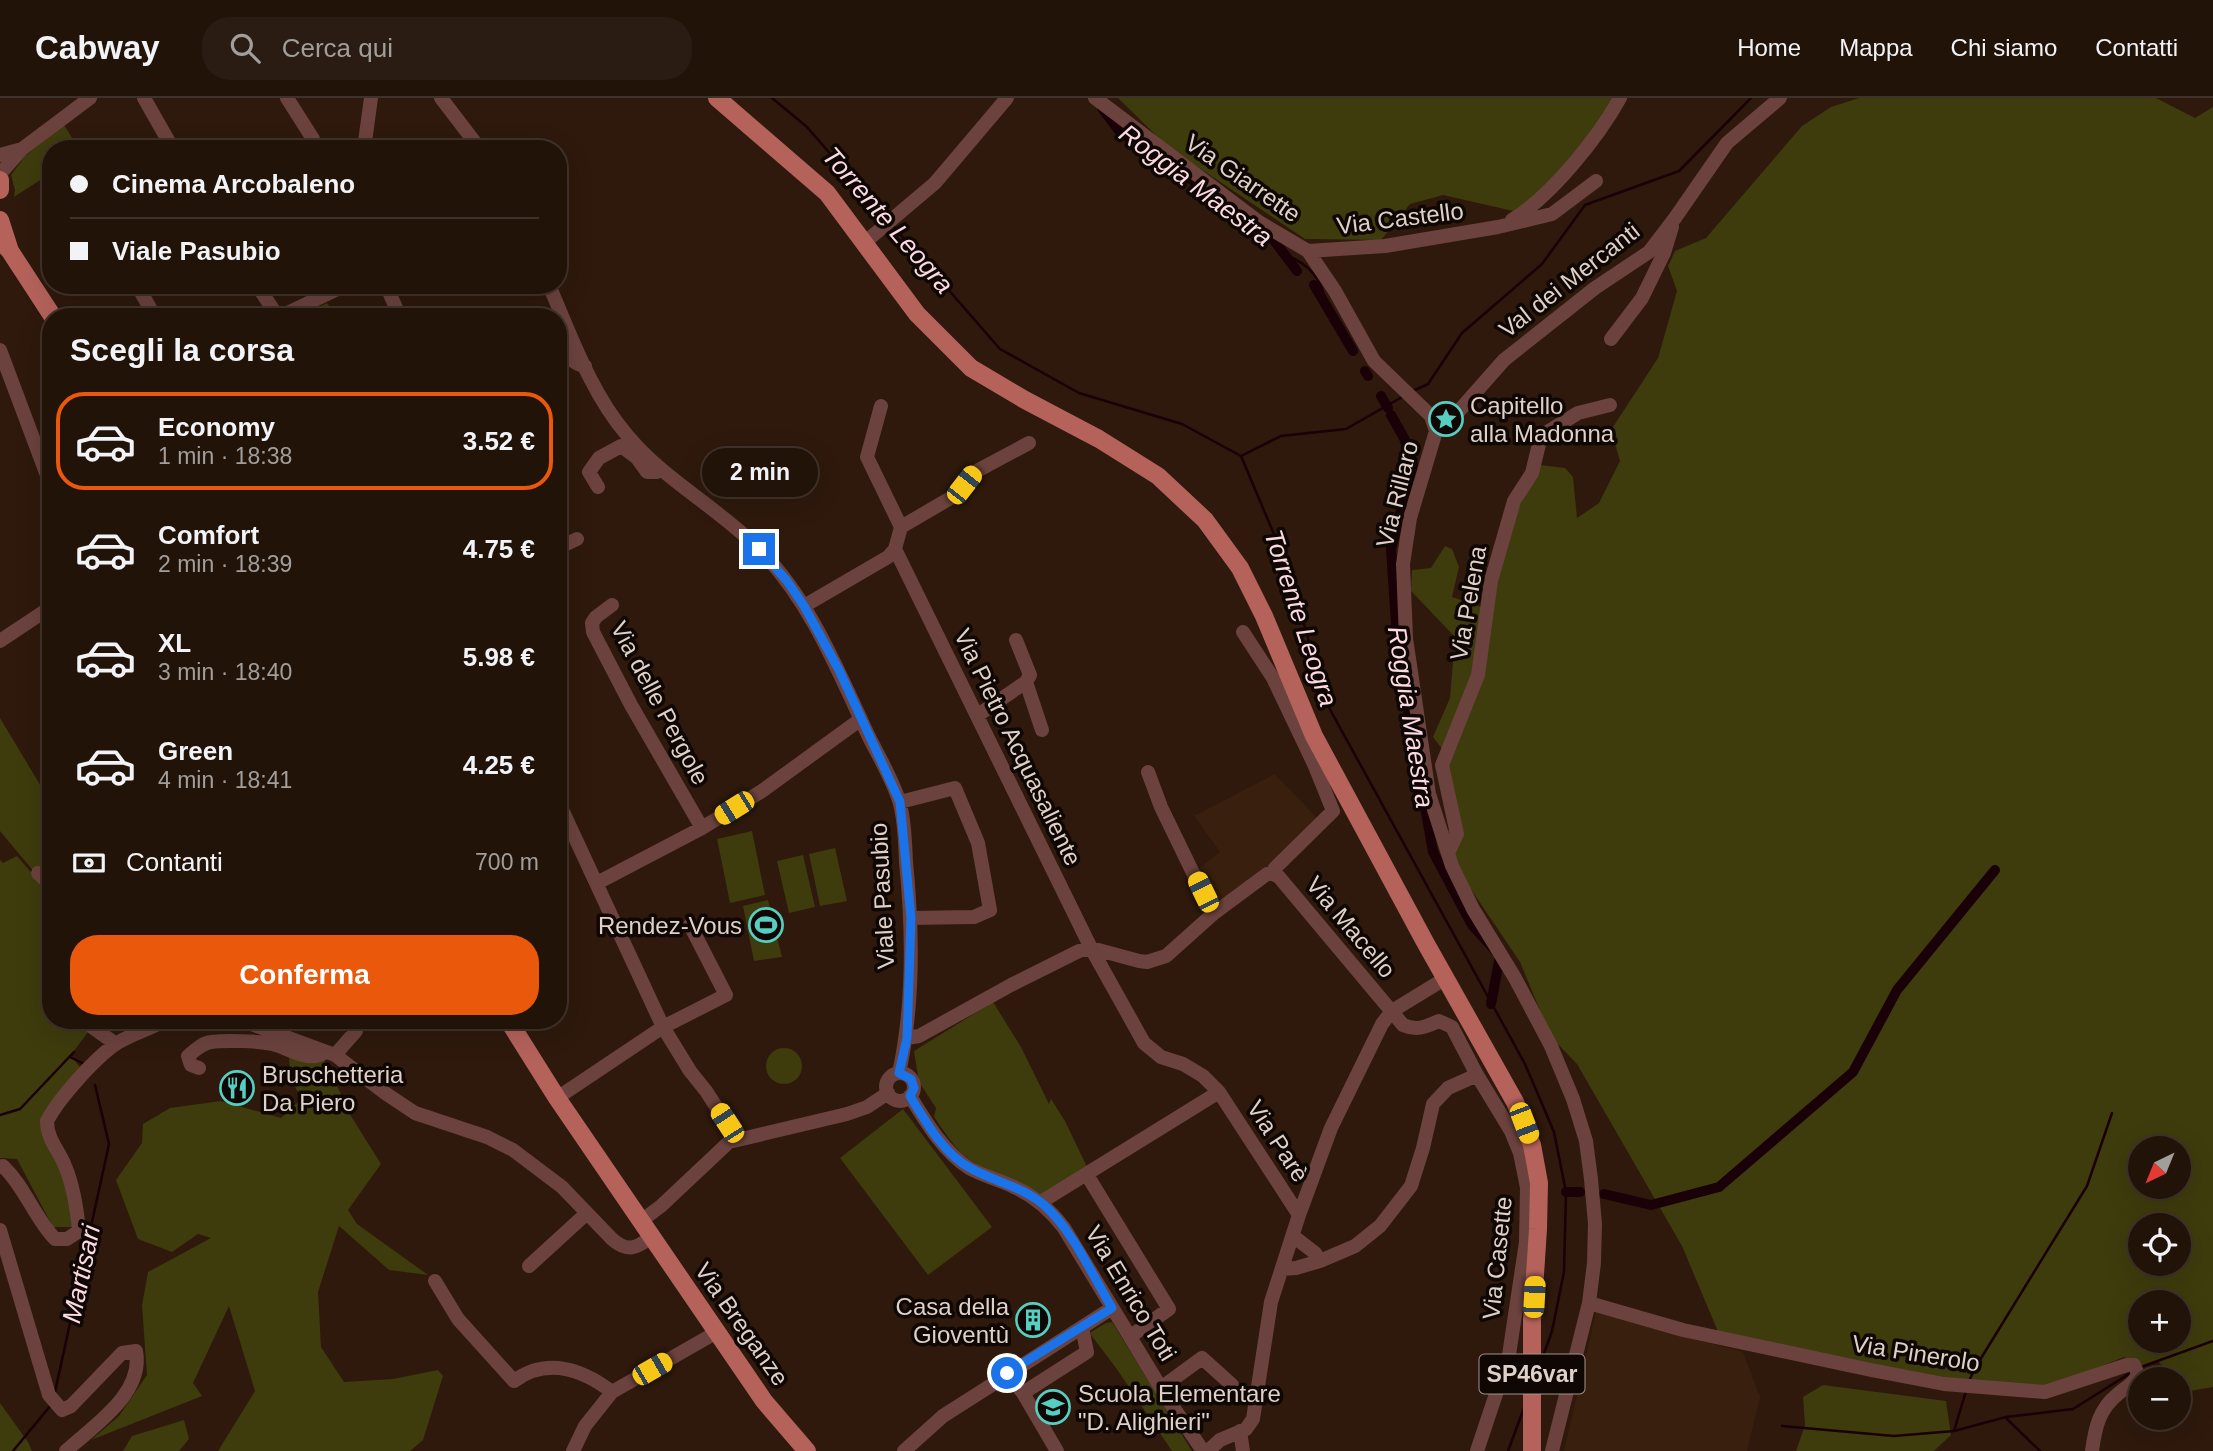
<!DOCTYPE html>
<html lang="it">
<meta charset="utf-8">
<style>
:root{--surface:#221309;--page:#2a1c12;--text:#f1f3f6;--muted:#a29e9c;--line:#3f322a;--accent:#ea580c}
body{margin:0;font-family:Arial,sans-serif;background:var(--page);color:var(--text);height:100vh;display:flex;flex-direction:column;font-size:26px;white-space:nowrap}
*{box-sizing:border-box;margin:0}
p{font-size:23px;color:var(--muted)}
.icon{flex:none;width:38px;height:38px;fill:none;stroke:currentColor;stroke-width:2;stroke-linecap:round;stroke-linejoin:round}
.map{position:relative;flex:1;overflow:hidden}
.side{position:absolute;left:42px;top:210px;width:525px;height:721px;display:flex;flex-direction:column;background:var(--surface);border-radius:28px;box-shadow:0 7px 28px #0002,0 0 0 2px var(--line)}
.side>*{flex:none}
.hud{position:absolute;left:42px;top:42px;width:525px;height:154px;border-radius:28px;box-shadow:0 7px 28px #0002,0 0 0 2px var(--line);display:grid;align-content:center;height:154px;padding:0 28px;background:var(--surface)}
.needle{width:46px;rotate:223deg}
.fabs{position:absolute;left:2128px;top:1038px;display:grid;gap:14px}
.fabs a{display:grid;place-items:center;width:63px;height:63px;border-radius:50%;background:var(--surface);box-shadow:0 7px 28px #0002,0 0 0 2px var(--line);font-size:35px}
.end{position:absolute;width:32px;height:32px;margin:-16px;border:9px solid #1a73e8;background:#fff;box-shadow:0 0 0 4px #fff}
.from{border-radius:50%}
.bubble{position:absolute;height:49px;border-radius:24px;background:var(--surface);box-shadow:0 7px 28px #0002,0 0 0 2px var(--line);font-size:23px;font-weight:700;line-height:49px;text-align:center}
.car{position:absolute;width:21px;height:42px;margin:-21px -10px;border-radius:9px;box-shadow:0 0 5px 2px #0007;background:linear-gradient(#f5c518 24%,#345 0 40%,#f5c518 0 76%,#345 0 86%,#f5c518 0)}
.hud b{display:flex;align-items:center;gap:24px;height:66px;font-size:26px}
.hud b+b{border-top:2px solid var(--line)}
.hud i{width:18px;height:18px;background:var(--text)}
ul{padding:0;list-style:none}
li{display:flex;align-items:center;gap:21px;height:98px;margin:0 14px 10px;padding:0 14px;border:4px solid transparent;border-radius:28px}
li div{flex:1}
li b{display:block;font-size:26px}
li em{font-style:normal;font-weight:700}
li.active{border-color:var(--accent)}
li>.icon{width:63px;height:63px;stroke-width:1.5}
h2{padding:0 28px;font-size:32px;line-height:84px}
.pay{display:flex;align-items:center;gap:18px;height:77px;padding:0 28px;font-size:26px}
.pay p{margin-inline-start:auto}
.action{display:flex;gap:14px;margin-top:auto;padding:14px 28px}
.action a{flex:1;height:80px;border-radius:28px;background:var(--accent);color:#fff;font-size:28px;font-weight:700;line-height:80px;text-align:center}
header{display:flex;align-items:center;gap:42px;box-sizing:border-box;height:98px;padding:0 35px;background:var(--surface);border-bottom:2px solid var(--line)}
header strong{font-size:33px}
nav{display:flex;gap:38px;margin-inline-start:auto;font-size:24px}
.search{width:490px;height:63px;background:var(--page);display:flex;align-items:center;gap:18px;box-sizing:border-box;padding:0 24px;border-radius:28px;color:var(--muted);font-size:26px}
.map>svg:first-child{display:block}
.built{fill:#391f0d}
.green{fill:#3e3b0d;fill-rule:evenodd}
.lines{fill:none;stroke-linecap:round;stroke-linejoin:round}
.stream{stroke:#1a0007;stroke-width:2.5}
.canal{stroke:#1a0007;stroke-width:10}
.minor{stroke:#6b423e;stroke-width:14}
.major{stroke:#b5625b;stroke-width:18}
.route{stroke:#1a73e8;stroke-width:9}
.labels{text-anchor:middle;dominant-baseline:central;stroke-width:7;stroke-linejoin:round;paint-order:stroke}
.shield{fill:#0f0703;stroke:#a1948d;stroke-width:2}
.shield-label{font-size:23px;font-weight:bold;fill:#dfd1c8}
.street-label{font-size:24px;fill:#dfd1c8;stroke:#0f0703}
.poi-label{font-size:24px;fill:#dfd1c8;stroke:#0f0703;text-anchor:start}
.water-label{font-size:26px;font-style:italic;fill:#fcdae4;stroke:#0f0703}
</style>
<header>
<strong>Cabway</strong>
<div class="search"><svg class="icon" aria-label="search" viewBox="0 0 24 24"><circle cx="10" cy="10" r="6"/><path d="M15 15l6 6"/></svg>Cerca qui</div>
<nav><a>Home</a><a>Mappa</a><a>Chi siamo</a><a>Contatti</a></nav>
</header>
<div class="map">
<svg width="2213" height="1353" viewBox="0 0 2213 1353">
<rect width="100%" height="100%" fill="#2e190c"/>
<!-- built -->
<path class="built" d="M 1275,676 L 1319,722 L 1311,741 L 1214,808 L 1195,774 L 1220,754 L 1192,715 L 1196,717 Z
M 1596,1214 L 1743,1254 L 1760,1299 L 1747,1353 L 1564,1353 Z"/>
<!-- green -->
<path class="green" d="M 1118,0 L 1620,0 L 1601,31 L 1522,115 L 1443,97 L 1410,106 L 1381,142 L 1305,141 L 1168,49 Z
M 1859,0 L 2156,0 L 2195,20 L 2213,9 L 2213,1289 L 2184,1294 L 2179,1288 L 2179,1281 L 2173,1281 L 2158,1263 L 2143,1268 L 2124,1259 L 2053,1288 L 1953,1283 L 1719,1236 L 1682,1148 L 1577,966 L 1551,939 L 1520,864 L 1464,781 L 1446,738 L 1457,714 L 1444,661 L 1486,568 L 1491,466 L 1540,367 L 1565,370 L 1573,379 L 1577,420 L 1599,405 L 1620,363 L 1611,332 L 1658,260 L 1677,193 L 1668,168 L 1675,153 L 1706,140 L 1802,28 L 1831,9 ZM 2140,1050 L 2179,1050 L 2179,1088 L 2140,1088 ZM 2140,1127 L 2179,1127 L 2179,1166 L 2140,1166 ZM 2140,1204 L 2179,1204 L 2179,1242 L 2140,1242 Z
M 64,27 L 79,51 L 51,51 L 51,75 L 14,99 L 15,92 L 11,77 L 25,58 Z
M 327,205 L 337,219 L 298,219 Z
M 1445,448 L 1452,451 L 1459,469 L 1452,499 L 1481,509 L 1482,560 L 1443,652 L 1433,639 L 1450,600 L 1455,539 L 1411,493 L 1412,472 L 1431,470 Z
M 0,620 L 51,705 L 51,763 L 35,775 L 0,733 Z
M 752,733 L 765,797 L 730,805 L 717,741 Z
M 835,750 L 847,803 L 820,808 L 809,756 Z
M 803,757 L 815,809 L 789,815 L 777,763 Z
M 17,758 L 51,797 L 51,922 L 97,922 L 71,957 L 84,975 L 44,1018 L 76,1102 L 76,1129 L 53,1129 L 17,1061 L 0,1060 L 0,762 L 3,765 Z
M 768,802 L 782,859 L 754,863 L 743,808 Z
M 993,904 L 1021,949 L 1049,1006 L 1051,1001 L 1065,1023 L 1088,1071 L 1047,1096 L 1040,1096 C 1015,1085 986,1076 965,1058 C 952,1047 944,1033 934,1019 L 936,1010 L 919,984 L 914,953 Z
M766 968a18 18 0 1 1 36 0a18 18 0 1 1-36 0Z
M 289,957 L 322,958 L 344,1002 L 341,1002 L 381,1066 L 348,1112 L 357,1126 L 428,1177 L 389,1172 L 339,1128 L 318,1194 L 321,1249 L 344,1284 L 393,1281 L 438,1272 L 443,1278 L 423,1342 L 410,1353 L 218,1353 L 255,1293 L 229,1208 L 193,1285 L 202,1298 L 91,1342 L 119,1318 L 147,1277 L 142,1207 L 148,1174 L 211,1140 L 198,1136 L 172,1154 L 138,1141 L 116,1082 L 142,1045 L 143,1026 L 170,1010 L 221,1003 L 281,1020 L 302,1000 L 290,981 Z
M 903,1011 L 992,1129 L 928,1177 L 840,1060 Z
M 1112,1224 L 1192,1353 L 1172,1353 L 1116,1270 L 1091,1237 L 1091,1234 L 1106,1225 Z
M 1823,1287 L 1946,1303 L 1951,1337 L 1934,1353 L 1796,1353 L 1805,1327 L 1803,1299 Z
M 0,1305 L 28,1344 L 32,1353 L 0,1353 Z
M 184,1322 L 189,1341 L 179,1353 L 123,1353 L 132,1338 Z"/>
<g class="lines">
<!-- stream -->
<path class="stream" d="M 772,0 L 807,29 L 886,120
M 893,128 L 1000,251 L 1079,295 L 1182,326 L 1241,358 L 1287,467 L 1327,606 L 1525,966 L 1554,1034 L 1566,1094 L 1564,1174 L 1552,1233 L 1541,1264
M 1285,157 C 1308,165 1324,182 1325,206
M 1413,293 L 1428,286 L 1462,235 L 1542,166 L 1585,107 L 1679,73 L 1751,0
M 1241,358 L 1281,338 L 1346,331 L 1404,298
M 99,923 L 99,922
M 70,959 L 84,966
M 0,1017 L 20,1011 L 74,954
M 2141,1269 L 2213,1243
M 1969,1283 L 1975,1270 L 2087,1088 L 2112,1015
M 55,1294 L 109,1046 L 95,987
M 2007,1321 L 2040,1353
M 1782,1328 L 1894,1338 L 1954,1333 L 2006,1319 L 2073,1311 L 2132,1274
M 1954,1333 L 1966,1293
M 13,1353 L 51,1307
M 1508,1353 L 1524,1310"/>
<!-- canal -->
<path class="canal" d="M 1102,10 L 1120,34 L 1198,86
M 1256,129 L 1273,141 L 1297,173
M 1314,187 L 1353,253
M 1365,273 L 1368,278
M 1381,298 L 1388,310
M 1391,317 L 1404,340 L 1413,367 L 1391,451 L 1398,555 L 1433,754 L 1472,827 L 1500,858 L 1491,906
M 1566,1094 L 1580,1094
M 1604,1096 L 1651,1107 L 1719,1089 L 1853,974 L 1897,892 L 1995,772"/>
<!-- minor -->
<path class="minor" d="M 144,0 L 173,51
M 287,0 L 313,41
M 441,0 L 480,51
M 1095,0 L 1259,124 L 1308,153 L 1335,193 L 1374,263 L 1431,318 L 1436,333 L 1410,420 L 1403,466 L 1406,540 L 1429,696 L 1452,768 L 1473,811 L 1515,880 L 1551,948 L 1573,1001 L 1586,1043 L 1591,1081 L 1595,1126 L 1594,1165 L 1589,1205 L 1552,1353
M 364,51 L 371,0
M 0,57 L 22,51
M 0,76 L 22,51 L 90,0
M 1512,122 C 1551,98 1598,40 1620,0
M 864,145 L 935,85 L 1007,0
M 1308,153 L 1385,148 L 1498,129 L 1552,116 L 1596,83
M 137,187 L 155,219
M 257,187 L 278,219
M 386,187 L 400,219
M 549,187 C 571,238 591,295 627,337 C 665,383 719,410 760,452 C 811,504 838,573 869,639 C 879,659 894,684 900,706 C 905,725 905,745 906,764 C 913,834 914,907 899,975
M 279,219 L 346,187
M 558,239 C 566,253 569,266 585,268
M 1611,241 L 1642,200 L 1664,155 L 1672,129
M 0,252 L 51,388
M 1436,333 L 1443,331 L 1504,262 L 1595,190 L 1649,154 L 1675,120 L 1727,45 L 1780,0
M 598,389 L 589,374 L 599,360 L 621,348 L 637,360 L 647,374 L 657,374 L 661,371
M 901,429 L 954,398 L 973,375 L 1029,345
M 558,450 L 577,441
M 895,451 L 1091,850 L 1144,945 L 1161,959 L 1183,966 L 1203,978 L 1219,994
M 612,507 L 596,519 L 592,525 L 593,534 L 631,607 L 702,730
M 804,508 L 888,459 L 895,451 L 901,429 L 867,359 L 881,308
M 1016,542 L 1030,577 L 1026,584
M 0,543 L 51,509
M 978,617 L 1026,584 L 1042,632
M 1148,674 L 1161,709 L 1213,816
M 558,703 L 663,929 L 690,973 L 706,993 L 737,1041
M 900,704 L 955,690 L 978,745 L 990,812 L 974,819 L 911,820
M 1448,755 L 1457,736 L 1442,667 L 1478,577 L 1491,483 L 1514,403 L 1532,375 L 1541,338 L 1578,315 L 1610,307
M 38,775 L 51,787
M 1273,776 L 1279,779 L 1403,927 C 1417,933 1425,929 1439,923 L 1452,929 L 1477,977 L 1511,1033 L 1520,1055 L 1527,1090 L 1526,1144 L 1509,1257 L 1477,1353
M 597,785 L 702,730 L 762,693 L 861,621
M 89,922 L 92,929 L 116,946
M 240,922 L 335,957 L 385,995 L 415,1015 L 487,1039 L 513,1052 L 562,1089 L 612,1141 C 628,1155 636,1150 652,1139
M 907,940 L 919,938 L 1011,887 L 1079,853 L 1091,850 L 1139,863 L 1147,864 L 1166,858 L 1213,816 L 1267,776 L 1273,776 L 1275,770 L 1333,713 L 1314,666 L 1273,580 L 1243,534
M 335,957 L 356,933 L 346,922
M 199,970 L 191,967 L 188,958 C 195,952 202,945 211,944 C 225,942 259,943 272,946 C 289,950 307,965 324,955
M886 989a14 14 0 1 1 28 0a14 14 0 1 1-28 0Z
M 910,998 C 926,1024 943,1053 969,1070 C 983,1078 1000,1082 1014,1089 C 1035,1098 1051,1113 1064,1130 L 1167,1300 L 1203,1353
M 557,1000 L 663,929 L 726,897 L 690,827
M 0,1069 L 3,1068 C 25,1089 34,1119 55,1141 L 67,1141 L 79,1133 C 77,1111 74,1089 65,1068 C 59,1052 47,1042 47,1023 C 59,1000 95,960 117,945 C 132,936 151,930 167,922
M 1087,1077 L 1169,1211 L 1131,1238
M 1041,1104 L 1219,994 L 1299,1117
M 641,1123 L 661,1108 L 729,1044 L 847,1016 L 867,1009 L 888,995
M 0,1132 L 49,1297 L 62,1312 L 71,1308 L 122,1255 L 136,1253 C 144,1296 94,1327 66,1353
M 1293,1138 L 1315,1155 L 1320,1163
M 529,1168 L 587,1115
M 1282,1171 L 1296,1170 L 1320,1163 L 1355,1148 L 1380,1128 L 1411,1088 L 1423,1050 L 1433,1006 L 1448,990 L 1477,977
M 435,1183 L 458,1221 L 514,1283 C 547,1259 582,1271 612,1294 L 717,1234
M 1589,1205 L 1683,1232 L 1871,1272 L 1944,1286 L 2045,1294 L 2127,1267 L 2134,1267 L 2138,1276 C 2134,1286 2126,1289 2118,1296 C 2099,1311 2095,1330 2092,1353
M 1007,1275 L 1023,1295 L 1057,1353
M 1161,1290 L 1202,1260 L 1232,1287
M 1023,1295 L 1087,1254 L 1082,1229
M 1240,1333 L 1243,1353
M 573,1353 L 585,1328 L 612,1294
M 904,1353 L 943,1318 L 1112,1210
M 1208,1353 L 1220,1342 L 1246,1331 L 1253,1321 L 1271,1204 L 1299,1117 L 1331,1030 L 1382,926 L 1392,913 L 1446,880"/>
<!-- major -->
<path class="major" d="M 717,0 L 827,95 L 917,216 L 971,270 L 1025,302 L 1099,341 L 1158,378 L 1205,422 L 1240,470 L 1264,518 L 1314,638 L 1425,844 L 1515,1004 L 1532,1047 L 1539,1085 L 1538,1131 L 1532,1222 L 1532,1353
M 0,82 L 0,92
M 0,122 L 10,153
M 0,142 L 10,153 L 53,219
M 508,922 L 557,1000 L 764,1303 L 807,1353"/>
</g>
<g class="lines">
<!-- route -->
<path class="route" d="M 759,451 L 787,483 L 804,508 L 839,572 L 900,704 L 911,820 L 907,940 L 899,975 L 911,981 L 914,990 L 910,998 C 926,1024 944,1057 972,1071 C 996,1084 1023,1089 1044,1107 C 1071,1130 1093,1178 1112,1210 L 1007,1275"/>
</g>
<!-- icons -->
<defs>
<g id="sight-ring" transform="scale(1.75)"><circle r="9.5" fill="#0f0703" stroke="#57cec2" stroke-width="1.5"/><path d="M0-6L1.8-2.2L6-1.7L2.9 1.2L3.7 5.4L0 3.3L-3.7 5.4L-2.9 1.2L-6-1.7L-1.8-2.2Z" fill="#57cec2"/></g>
<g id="stadium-ring" transform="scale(1.75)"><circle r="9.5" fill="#0f0703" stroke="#57cec2" stroke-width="1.5"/><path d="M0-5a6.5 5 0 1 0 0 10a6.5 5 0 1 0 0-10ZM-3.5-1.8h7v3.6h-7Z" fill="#57cec2"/></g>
<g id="restaurant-ring" transform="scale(1.75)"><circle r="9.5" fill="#0f0703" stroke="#57cec2" stroke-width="1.5"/><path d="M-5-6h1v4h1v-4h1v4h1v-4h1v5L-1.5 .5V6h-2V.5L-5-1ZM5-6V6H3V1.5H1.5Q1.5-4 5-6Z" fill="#57cec2"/></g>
<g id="building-ring" transform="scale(1.75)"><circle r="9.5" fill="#0f0703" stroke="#57cec2" stroke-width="1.5"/><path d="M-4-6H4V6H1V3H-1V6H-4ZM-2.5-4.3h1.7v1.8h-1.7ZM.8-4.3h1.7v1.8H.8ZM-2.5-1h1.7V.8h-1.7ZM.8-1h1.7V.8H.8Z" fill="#57cec2"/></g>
<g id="school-ring" transform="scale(1.75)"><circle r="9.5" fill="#0f0703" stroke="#57cec2" stroke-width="1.5"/><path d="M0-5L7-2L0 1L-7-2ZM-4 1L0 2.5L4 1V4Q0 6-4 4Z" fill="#57cec2"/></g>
</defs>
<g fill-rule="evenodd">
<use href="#sight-ring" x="1446" y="321"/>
<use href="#stadium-ring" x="766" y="827"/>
<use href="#restaurant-ring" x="237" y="990"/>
<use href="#building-ring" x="1033" y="1222"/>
<use href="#school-ring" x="1053" y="1309"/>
</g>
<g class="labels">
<!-- shield labels -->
<rect class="shield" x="1479.5" y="1256.5" width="105" height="39" rx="5"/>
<g class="shield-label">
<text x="1532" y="1276">SP46var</text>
</g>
<!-- street labels -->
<g class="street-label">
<text transform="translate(1243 80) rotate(35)">Via Giarrette</text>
<text transform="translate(1400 120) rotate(-7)">Via Castello</text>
<text transform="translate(1569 182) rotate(-38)">Val dei Mercanti</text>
<text transform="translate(1397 396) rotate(-76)">Via Rillaro</text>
<text transform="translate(1468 505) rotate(-80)">Via Pelena</text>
<text transform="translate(660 605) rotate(62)">Via delle Pergole</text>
<text transform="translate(1018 649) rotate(64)">Via Pietro Acquasaliente</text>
<text transform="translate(882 798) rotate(-93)">Viale Pasubio</text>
<text transform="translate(1351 829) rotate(50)">Via Macello</text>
<text transform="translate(1278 1043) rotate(57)">Via Parè</text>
<text transform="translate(1497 1160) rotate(-84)">Via Casette</text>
<text transform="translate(1131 1195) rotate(59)">Via Enrico Toti</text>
<text transform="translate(742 1226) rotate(55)">Via Breganze</text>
<text transform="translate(1916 1255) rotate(9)">Via Pinerolo</text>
</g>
<!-- poi labels -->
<g class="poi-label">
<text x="1470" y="307">Capitello<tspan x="1470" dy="28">alla Madonna</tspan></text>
<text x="742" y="827" text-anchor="end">Rendez-Vous</text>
<text x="262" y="976">Bruschetteria<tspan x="262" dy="28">Da Piero</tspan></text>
<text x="1009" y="1208" text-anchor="end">Casa della<tspan x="1009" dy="28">Gioventù</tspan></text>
<text x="1078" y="1295">Scuola Elementare<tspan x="1078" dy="28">"D. Alighieri"</tspan></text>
</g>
<!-- water labels -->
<g class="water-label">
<text transform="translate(1196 87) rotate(37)">Roggia Maestra</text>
<text transform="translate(888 122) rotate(49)">Torrente Leogra</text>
<text transform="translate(1301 520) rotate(72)">Torrente Leogra</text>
<text transform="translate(1411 619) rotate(81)">Roggia Maestra</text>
<text transform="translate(81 1176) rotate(-78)">Martisari</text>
</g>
</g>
</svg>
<div class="fabs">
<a><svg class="needle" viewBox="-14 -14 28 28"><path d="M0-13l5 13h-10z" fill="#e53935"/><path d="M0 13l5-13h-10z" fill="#a29e9c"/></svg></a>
<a><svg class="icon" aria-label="locate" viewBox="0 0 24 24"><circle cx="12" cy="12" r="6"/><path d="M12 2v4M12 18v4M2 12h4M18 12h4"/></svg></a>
<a>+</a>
<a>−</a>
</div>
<i class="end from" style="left:1007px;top:1275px"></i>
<i class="end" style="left:759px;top:451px"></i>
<div class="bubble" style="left:702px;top:350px;width:116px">2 min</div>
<i class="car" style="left:964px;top:387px;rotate:38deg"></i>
<i class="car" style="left:734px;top:710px;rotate:238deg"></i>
<i class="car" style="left:1203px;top:794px;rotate:334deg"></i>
<i class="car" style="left:727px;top:1025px;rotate:327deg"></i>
<i class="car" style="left:1524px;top:1025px;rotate:159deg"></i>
<i class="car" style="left:1534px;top:1199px;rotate:3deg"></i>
<i class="car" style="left:652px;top:1271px;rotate:60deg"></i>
<div class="hud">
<b><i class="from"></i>Cinema Arcobaleno</b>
<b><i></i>Viale Pasubio</b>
</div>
<section class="side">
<h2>Scegli la corsa</h2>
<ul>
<li class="active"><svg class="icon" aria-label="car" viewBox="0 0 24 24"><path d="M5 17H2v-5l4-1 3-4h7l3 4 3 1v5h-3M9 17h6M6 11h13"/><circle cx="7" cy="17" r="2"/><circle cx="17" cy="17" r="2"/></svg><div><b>Economy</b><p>1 min · 18:38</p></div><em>3.52 €</em></li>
<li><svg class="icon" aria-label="car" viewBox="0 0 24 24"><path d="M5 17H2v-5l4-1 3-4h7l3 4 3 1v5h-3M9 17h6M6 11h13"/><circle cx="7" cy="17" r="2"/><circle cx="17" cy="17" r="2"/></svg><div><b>Comfort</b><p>2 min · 18:39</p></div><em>4.75 €</em></li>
<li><svg class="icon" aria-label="car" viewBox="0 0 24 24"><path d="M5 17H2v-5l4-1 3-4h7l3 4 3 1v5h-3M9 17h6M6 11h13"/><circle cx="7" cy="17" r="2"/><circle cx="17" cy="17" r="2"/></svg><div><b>XL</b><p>3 min · 18:40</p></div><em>5.98 €</em></li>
<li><svg class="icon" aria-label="car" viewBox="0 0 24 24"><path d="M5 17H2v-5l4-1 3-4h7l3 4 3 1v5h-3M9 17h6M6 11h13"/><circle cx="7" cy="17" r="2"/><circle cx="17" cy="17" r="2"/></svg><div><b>Green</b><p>4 min · 18:41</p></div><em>4.25 €</em></li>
</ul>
<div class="pay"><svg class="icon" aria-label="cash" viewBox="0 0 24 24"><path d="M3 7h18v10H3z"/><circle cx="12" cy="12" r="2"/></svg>Contanti<p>700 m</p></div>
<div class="action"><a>Conferma</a></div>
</section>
</div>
